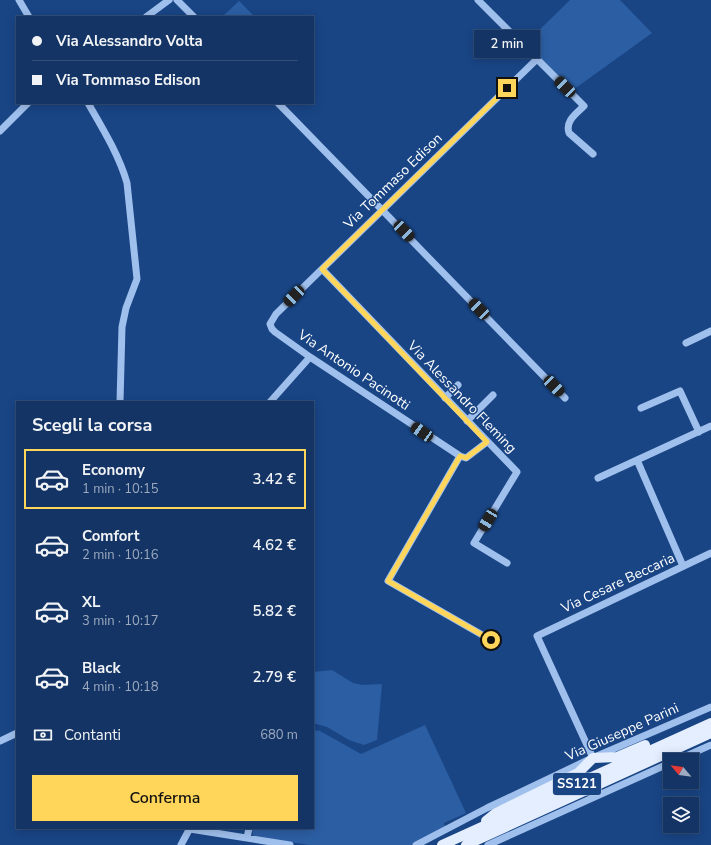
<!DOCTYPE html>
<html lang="it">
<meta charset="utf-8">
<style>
:root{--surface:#133464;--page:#203f6d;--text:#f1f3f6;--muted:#9daabf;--line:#324f78;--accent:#ffd55a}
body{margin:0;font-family:"Nunito Sans",sans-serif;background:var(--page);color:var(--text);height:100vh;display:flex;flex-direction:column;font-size:15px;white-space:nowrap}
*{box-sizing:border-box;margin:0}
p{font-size:13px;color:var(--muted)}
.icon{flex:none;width:22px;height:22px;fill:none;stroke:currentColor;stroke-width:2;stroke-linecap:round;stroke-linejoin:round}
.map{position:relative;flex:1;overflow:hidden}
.sheet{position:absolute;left:16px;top:401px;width:298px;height:428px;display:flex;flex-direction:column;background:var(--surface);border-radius:0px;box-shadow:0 2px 10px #0003,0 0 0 1px var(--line)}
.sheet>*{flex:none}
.guide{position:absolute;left:16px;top:16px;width:298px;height:88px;border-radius:0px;box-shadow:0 2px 10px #0003,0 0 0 1px var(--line);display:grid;align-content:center;height:88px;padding:0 16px;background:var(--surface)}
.needle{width:26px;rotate:299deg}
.controls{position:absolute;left:663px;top:753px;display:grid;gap:8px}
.controls a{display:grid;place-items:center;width:36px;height:36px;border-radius:0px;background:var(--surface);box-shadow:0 2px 10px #0003,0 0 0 1px var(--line);font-size:20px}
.end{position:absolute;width:18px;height:18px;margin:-9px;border:5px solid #ffd55a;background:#111;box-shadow:0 0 0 2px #111}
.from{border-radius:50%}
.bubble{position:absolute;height:28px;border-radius:0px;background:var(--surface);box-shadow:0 2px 10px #0003,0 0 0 1px var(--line);font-size:13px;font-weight:600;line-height:28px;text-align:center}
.car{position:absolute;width:12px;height:24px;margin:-12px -6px;border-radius:5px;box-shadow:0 0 3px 1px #0007;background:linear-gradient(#222 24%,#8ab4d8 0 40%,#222 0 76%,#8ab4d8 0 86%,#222 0)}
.guide b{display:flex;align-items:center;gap:14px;height:38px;font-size:15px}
.guide b+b{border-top:1px solid var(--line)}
.guide i{width:10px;height:10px;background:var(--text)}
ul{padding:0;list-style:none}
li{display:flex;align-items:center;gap:12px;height:60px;margin:0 8px 6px;padding:0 8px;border:2px solid transparent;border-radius:0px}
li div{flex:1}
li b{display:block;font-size:15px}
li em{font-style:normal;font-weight:600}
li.on{border-color:var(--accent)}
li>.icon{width:36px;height:36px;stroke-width:1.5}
h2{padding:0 16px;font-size:18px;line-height:48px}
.pay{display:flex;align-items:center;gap:10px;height:44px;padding:0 16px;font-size:15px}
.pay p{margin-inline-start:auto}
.primary-button{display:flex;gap:8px;margin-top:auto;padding:8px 16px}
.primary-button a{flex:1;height:46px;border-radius:0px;background:var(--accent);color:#111;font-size:16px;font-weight:600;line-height:46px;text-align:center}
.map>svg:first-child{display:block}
.green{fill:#2c5ea3}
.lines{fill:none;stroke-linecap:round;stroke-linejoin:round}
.minor{stroke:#9fbfec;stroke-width:7}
.major{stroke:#e4eeff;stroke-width:10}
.route{stroke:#ffd55a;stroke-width:5}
.labels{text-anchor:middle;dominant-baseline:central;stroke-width:3;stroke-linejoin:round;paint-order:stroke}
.shield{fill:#194585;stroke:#bac7da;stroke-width:1}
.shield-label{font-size:13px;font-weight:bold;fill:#fff}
.street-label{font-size:14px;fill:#fff;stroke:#194585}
</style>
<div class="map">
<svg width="711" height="845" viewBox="0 0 711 845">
<rect width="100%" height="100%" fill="#194585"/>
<!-- green -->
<path class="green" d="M 570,0 L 620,0 L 652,33 L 573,90 L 526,43 Z
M 239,1 L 255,17 L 222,17 Z
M 332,670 L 353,683 L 362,685 L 382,684 L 377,740 L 364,745 L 349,740 L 327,727 L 313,723 L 313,672 Z
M 425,725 L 466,813 L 444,823 L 445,827 L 411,845 L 309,845 L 253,836 L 252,828 L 313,828 L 313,730 L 320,731 L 361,754 Z"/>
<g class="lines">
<!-- minor -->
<path class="minor" d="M 19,0 L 29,17
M 177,0 L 194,17
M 478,0 L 584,106 C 576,114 565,121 569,133 L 593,154
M 146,17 L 169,0
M 88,103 C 103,129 119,155 127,183 L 137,279 L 126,308 L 122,327 L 120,402
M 278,103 L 565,398
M 0,131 L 28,103
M 322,269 L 517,472 L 474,543 L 507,563
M 686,343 L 711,331
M 445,398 L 458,385
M 270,402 L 310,357
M 641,408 L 680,391 L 699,432
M 467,421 L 493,395
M 487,442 L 466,458 L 460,456 L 310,357 L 275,332 L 272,329 L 270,324 L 276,314 L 537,59
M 460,456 L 388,581 L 491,640
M 637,460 L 683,566
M 598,478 L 711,426
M 0,741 L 17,733
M 597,756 L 711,707
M 593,758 L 537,636 L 711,553
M 677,760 L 711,745
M 190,829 L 290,845
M 247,838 L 249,828
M 181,845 L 190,828
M 416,845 L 487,808 L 588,760
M 488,845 L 670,763"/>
<!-- major -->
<path class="major" d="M 486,821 L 496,813 L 578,773 L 593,758 L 617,757 L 645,745
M 442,845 L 711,723
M 466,845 L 711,733"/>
</g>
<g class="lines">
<!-- route -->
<path class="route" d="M 491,640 L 388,581 L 460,456 L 466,458 L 487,442 L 322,269 L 507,88"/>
</g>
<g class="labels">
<!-- shield labels -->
<rect class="shield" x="553" y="773" width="48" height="22" rx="3"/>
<g class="shield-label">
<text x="577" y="784">SS121</text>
</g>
<!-- street labels -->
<g class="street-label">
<text transform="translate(393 181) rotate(-44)">Via Tommaso Edison</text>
<text transform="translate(354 370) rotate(34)">Via Antonio Pacinotti</text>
<text transform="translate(462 397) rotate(46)">Via Alessandro Fleming</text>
<text transform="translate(618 583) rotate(-25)">Via Cesare Beccaria</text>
<text transform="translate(622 732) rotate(-24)">Via Giuseppe Parini</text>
</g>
</g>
</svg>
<div class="controls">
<a><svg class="needle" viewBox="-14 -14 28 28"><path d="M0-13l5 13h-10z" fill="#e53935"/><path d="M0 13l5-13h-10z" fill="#9daabf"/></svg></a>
<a><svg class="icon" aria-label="layers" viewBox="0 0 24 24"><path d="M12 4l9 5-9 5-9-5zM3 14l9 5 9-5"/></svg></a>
</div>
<i class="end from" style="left:491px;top:640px"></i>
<i class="end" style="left:507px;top:88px"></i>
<div class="bubble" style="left:474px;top:30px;width:66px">2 min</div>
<i class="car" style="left:565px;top:87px;rotate:315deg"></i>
<i class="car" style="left:404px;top:231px;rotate:136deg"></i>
<i class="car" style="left:294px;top:296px;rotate:225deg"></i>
<i class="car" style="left:479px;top:309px;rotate:316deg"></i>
<i class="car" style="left:554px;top:386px;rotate:136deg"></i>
<i class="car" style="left:422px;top:432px;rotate:304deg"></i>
<i class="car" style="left:488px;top:520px;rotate:211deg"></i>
<div class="guide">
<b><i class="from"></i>Via Alessandro Volta</b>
<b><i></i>Via Tommaso Edison</b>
</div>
<section class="sheet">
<h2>Scegli la corsa</h2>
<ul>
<li class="on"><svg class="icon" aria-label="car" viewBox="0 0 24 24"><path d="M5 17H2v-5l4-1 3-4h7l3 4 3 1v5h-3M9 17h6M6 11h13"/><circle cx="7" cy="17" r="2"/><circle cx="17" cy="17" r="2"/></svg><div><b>Economy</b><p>1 min · 10:15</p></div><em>3.42 €</em></li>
<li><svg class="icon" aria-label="car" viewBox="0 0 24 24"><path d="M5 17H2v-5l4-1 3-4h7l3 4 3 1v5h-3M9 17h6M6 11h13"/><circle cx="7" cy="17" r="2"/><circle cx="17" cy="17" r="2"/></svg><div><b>Comfort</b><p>2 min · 10:16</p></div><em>4.62 €</em></li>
<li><svg class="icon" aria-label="car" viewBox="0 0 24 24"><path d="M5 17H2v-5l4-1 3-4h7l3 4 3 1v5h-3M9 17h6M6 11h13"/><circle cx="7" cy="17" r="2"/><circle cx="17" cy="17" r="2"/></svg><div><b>XL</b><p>3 min · 10:17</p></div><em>5.82 €</em></li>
<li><svg class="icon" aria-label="car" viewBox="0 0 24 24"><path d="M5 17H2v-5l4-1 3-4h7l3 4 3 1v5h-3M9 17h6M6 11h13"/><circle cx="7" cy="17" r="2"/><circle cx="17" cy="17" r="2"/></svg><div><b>Black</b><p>4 min · 10:18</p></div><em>2.79 €</em></li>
</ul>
<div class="pay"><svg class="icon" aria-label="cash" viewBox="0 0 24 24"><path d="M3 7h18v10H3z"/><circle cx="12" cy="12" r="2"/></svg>Contanti<p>680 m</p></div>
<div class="primary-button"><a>Conferma</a></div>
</section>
</div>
